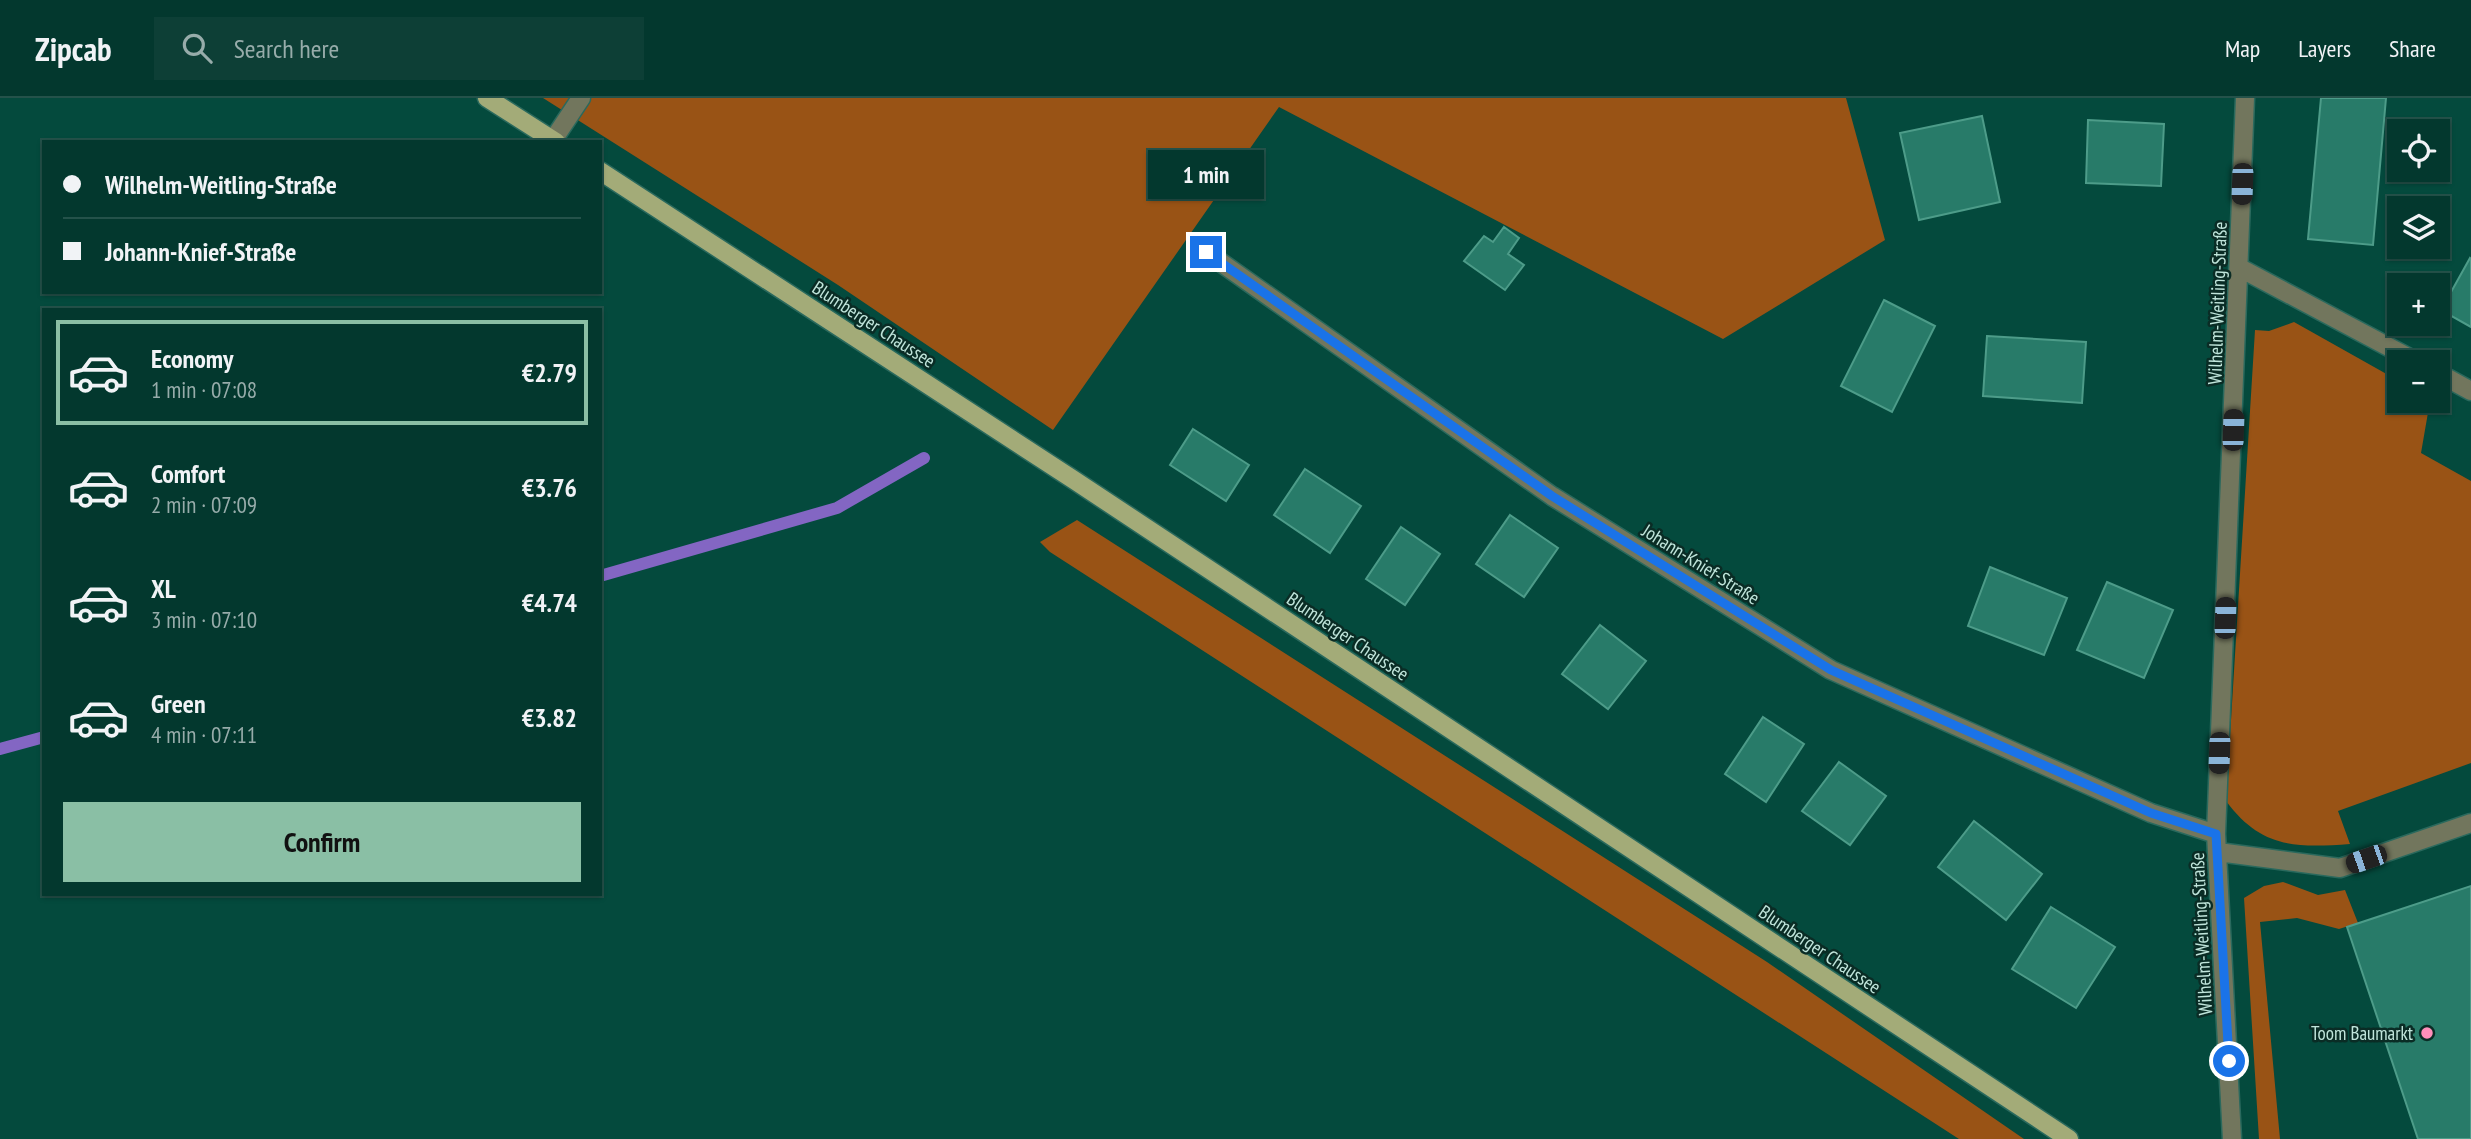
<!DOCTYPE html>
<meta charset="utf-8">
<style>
:root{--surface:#03382e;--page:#0d3f36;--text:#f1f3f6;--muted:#97acaa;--line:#24524a;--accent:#8abfa5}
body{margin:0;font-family:"PT Sans Narrow",sans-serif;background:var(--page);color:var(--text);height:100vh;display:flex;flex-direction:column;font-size:26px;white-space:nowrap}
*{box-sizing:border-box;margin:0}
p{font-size:23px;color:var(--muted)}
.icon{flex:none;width:38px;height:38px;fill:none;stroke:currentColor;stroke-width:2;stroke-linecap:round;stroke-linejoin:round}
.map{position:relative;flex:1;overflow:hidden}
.details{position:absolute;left:42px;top:210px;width:560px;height:588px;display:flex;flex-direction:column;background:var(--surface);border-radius:0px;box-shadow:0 2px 5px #0004,0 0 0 2px var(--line)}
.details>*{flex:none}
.banner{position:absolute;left:42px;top:42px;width:560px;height:154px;border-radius:0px;box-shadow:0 2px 5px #0004,0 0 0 2px var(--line);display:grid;align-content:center;height:154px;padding:0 21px;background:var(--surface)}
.buttons{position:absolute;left:2387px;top:21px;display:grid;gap:14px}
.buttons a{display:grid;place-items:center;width:63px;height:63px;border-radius:0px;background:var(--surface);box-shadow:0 2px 5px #0004,0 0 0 2px var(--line);font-size:35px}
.end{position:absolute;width:32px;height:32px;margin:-16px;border:9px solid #1a73e8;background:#fff;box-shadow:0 0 0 4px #fff}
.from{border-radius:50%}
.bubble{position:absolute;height:49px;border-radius:0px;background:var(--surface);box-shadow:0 2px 5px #0004,0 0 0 2px var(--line);font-size:23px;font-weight:700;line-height:49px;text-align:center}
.car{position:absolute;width:21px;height:42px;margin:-21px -10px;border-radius:9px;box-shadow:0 0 5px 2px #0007;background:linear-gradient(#222 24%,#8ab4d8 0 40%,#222 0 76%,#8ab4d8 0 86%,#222 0)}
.banner b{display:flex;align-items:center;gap:24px;height:66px;font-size:26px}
.banner b+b{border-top:2px solid var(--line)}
.banner i{width:18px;height:18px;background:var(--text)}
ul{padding:12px 0 0;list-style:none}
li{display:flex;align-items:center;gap:21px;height:105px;margin:0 14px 10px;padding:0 7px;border:4px solid transparent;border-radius:0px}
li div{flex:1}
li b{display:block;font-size:26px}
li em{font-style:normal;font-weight:700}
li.on{border-color:var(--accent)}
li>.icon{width:63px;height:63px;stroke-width:1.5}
.cta{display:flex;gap:14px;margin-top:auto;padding:14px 21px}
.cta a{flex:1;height:80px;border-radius:0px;background:var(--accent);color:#111;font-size:28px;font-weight:700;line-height:80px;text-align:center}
header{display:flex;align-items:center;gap:42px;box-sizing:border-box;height:98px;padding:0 35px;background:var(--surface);border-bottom:2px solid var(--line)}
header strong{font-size:33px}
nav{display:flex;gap:38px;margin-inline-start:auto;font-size:24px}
.search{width:490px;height:63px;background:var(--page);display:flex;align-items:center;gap:18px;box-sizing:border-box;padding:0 24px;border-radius:0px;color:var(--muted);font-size:26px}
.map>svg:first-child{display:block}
.green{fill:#995315}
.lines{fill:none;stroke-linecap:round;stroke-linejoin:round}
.stream{stroke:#8366c3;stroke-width:12}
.building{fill:#287b69;stroke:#4d9c89;stroke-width:2}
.minor-casing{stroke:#2a695d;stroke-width:21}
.major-casing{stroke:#2a695d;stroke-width:21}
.minor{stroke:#72765d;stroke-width:18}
.major{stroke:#a3ab78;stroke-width:18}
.route{stroke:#1a73e8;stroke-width:9}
.poi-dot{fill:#ff8eba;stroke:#0a2c25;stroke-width:2.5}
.labels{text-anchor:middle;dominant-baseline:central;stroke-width:5;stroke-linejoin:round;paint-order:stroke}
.street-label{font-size:19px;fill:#c0e5db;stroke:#0a2c25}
.poi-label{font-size:19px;fill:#c0e5db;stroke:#0a2c25;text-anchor:end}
</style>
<header>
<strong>Zipcab</strong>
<div class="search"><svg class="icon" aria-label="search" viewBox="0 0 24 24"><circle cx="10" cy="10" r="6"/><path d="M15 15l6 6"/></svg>Search here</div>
<nav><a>Map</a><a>Layers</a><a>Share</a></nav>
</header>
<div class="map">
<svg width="2471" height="1041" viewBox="0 0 2471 1041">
<rect width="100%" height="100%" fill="#044a3d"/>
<!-- green -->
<path class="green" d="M 543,0 L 1846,0 L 1885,142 L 1723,241 L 1279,9 L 1053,332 L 838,187 Z
M 2294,224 L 2399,283 L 2399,303 L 2430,303 L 2421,355 L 2471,383 L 2471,665 L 2338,713 L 2350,746 C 2295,750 2261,750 2226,703 L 2255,232 L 2269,233 Z
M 1077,422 L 1767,864 L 2024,1041 L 1959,1041 L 1050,454 L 1040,444 Z
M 2283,784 L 2318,797 L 2345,792 L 2358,825 L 2339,831 L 2297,820 L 2260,824 L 2280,1041 L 2259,1041 L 2244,800 L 2264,788 Z"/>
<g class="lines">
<!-- stream -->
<path class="stream" d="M 600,478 L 837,410 L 924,360
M 0,651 L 44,639"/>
</g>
<!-- building -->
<path class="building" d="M 2321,0 L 2386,0 L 2373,147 L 2308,141 Z
M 1982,18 L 2000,104 L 1919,122 L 1900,35 Z
M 2088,22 L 2164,26 L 2161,88 L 2086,85 Z
M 1504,129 L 1519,140 L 1508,156 L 1524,167 L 1505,192 L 1464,163 L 1484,138 L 1493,144 Z
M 2470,160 L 2471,161 L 2471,229 L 2441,212 Z
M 1884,202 L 1935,228 L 1892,314 L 1841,288 Z
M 1987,238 L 2086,244 L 2082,305 L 1983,298 Z
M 1193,331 L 1249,367 L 1226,403 L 1170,367 Z
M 1305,371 L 1361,408 L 1330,455 L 1274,417 Z
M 1510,417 L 1558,450 L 1524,499 L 1476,466 Z
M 1401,429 L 1440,456 L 1405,507 L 1366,481 Z
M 1990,469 L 2067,500 L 2044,557 L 1968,528 Z
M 2107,484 L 2173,512 L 2144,580 L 2077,552 Z
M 1600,527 L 1646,563 L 1608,611 L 1562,576 Z
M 1763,619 L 1804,646 L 1766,704 L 1725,676 Z
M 1839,664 L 1886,698 L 1850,747 L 1802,713 Z
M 1974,723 L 2042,776 L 2006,822 L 1938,769 Z
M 2471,788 L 2471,1041 L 2418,1041 L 2347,829 Z
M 2051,809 L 2115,849 L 2076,910 L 2012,871 Z"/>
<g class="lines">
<!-- minor casing -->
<g class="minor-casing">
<path id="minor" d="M 553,42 L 581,0
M 1206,154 L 1552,398 L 1831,572 L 2151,715 L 2216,736
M 2240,170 L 2417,264
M 2438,275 L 2471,293
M 2218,754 L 2340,770 L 2471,725
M 2232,1041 L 2216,736 L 2245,0"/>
</g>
<!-- major casing -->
<g class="major-casing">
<path id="major" d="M 487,0 L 556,44
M 600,73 L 1074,382 L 2069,1041"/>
</g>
<!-- minor -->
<use href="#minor" class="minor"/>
<!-- major -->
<use href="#major" class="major"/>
</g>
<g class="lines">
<!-- route -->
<path class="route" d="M 1206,154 L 1552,398 L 1831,572 L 2151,715 L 2216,736 L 2229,963"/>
</g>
<!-- markers -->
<circle class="poi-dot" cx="2427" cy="935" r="7"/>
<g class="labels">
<!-- street labels -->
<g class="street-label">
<text transform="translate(2217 205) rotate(-88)">Wilhelm-Weitling-Straße</text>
<text transform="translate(874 226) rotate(33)">Blumberger Chaussee</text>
<text transform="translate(1701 466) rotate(32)">Johann-Knief-Straße</text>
<text transform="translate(1348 538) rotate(34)">Blumberger Chaussee</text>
<text transform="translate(2201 836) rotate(-93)">Wilhelm-Weitling-Straße</text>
<text transform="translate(1820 851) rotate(34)">Blumberger Chaussee</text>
</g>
<!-- poi labels -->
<g class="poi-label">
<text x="2413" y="935">Toom Baumarkt</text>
</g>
</g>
</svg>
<div class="buttons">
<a><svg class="icon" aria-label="locate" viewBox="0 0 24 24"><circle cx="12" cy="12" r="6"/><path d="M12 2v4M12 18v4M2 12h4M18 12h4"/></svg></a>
<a><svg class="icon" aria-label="layers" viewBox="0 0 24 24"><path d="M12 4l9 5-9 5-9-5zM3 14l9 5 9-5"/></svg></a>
<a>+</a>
<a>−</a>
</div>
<i class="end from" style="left:2229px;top:963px"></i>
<i class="end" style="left:1206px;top:154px"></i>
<div class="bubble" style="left:1148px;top:52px;width:116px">1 min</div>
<i class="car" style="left:2242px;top:86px;rotate:182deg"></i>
<i class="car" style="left:2233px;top:332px;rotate:2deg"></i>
<i class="car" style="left:2225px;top:520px;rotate:2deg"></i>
<i class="car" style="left:2219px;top:655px;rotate:182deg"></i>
<i class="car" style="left:2366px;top:761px;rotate:251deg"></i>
<div class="banner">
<b><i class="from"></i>Wilhelm-Weitling-Straße</b>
<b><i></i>Johann-Knief-Straße</b>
</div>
<section class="details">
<ul>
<li class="on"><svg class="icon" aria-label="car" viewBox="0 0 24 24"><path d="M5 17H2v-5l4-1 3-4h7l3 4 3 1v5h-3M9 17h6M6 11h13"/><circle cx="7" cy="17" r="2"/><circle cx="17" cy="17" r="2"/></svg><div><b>Economy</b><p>1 min · 07:08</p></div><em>€2.79</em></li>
<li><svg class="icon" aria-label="car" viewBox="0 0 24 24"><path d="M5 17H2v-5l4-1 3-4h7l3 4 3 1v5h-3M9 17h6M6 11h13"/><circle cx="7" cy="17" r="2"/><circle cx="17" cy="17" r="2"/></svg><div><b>Comfort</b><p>2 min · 07:09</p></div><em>€3.76</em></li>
<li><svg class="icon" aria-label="car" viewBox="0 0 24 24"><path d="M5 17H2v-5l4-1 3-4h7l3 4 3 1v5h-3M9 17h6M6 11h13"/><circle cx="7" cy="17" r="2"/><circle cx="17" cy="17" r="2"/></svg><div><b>XL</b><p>3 min · 07:10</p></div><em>€4.74</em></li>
<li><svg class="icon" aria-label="car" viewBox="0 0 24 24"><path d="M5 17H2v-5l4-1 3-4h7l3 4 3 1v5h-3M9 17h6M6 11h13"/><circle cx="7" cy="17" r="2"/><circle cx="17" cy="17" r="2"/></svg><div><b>Green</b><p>4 min · 07:11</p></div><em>€3.82</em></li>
</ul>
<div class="cta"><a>Confirm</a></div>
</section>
</div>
